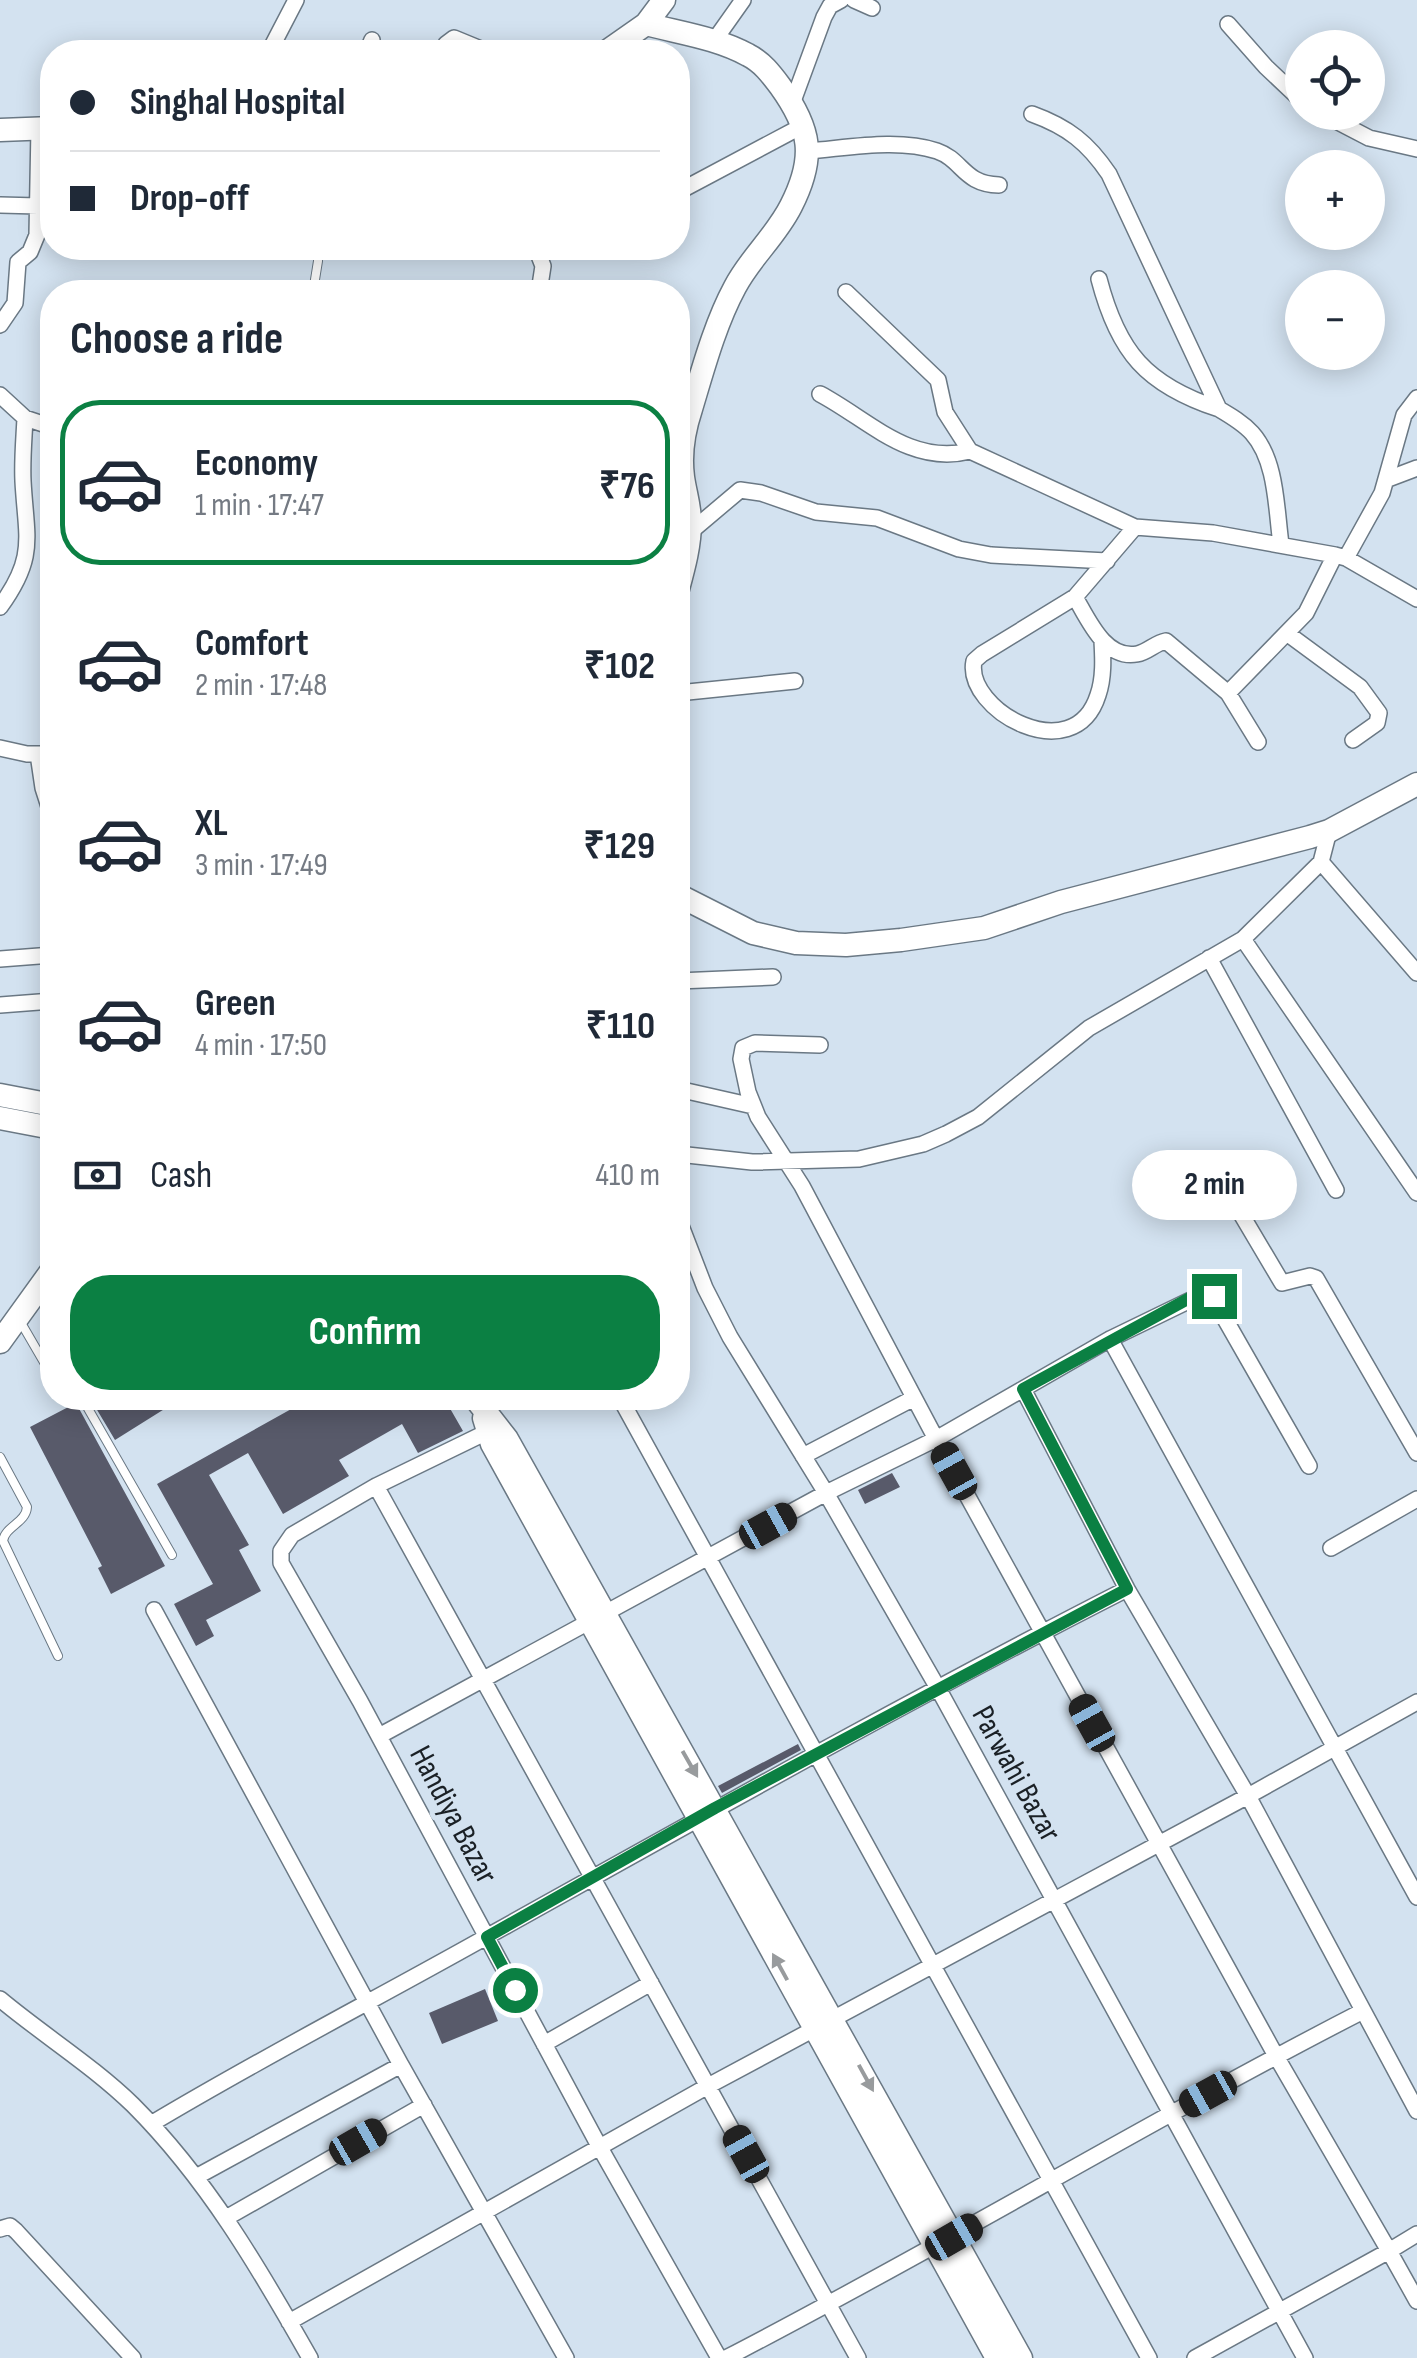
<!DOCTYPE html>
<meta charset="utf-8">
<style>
:root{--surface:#fff;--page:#f2f2f3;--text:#1f2937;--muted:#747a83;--line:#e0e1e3;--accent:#0b8043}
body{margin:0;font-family:"Sofia Sans Condensed",sans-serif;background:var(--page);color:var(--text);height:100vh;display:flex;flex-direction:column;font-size:38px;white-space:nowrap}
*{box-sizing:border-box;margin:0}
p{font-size:32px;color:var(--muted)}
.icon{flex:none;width:55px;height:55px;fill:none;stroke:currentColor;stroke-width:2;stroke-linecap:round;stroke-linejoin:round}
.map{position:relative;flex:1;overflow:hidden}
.details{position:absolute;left:40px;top:280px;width:650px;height:1130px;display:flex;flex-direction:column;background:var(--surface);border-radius:40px;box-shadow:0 5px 25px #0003}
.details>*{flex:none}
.banner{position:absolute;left:40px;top:40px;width:650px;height:220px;border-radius:40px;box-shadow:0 5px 25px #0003;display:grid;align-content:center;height:220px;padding:0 30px;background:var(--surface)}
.controls{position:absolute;left:1285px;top:30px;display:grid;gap:20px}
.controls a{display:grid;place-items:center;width:100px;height:100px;border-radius:50%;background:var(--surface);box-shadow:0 5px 25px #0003;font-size:50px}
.end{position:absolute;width:45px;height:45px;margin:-22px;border:12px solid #0b8043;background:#fff;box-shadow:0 0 0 5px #fff}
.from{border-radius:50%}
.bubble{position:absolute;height:70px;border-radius:35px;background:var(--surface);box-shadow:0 5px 25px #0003;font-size:32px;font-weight:700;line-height:70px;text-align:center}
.car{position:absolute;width:30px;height:60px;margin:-30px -15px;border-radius:12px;box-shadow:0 0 8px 2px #0007;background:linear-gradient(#222 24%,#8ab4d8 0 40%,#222 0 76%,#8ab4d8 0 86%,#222 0)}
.banner b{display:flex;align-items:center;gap:35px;height:95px;font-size:38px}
.banner b+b{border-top:2px solid var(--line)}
.banner i{width:25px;height:25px;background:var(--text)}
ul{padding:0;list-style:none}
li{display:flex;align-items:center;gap:30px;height:165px;margin:0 20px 15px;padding:0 10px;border:5px solid transparent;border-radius:40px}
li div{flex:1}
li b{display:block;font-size:38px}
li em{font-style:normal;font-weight:700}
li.active{border-color:var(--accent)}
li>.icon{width:90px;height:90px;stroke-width:1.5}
h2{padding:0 30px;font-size:45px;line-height:120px}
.pay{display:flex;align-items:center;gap:25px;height:110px;padding:0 30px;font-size:38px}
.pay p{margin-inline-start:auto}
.cta{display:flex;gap:20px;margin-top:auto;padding:20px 30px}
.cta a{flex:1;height:115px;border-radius:40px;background:var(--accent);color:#fff;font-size:40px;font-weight:700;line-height:115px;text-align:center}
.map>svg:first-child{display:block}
.building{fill:#585a6a}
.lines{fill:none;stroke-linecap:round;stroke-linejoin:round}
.lane-casing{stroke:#6a7884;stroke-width:10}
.street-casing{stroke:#6a7884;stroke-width:18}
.secondary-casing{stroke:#6a7884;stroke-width:25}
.lane{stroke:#fff;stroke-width:8}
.street{stroke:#fff;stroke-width:15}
.secondary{stroke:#fff;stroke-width:22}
.oneway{fill:#989b9d}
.route{stroke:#0b8043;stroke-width:12}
.labels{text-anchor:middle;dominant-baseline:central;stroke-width:10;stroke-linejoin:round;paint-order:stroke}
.street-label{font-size:32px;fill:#1a2025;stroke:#d3e2f0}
</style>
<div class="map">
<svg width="1417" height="2358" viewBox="0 0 1417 2358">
<rect width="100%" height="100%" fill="#d3e2f0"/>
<!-- building -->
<path class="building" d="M 90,1398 L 182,1398 L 115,1440 Z
M 311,1398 L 444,1398 L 463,1431 L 418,1453 L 402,1424 L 339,1460 L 349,1476 L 283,1514 L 248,1453 L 209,1475 L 249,1545 L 239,1550 L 261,1591 L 206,1620 L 214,1636 L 196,1646 L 174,1604 L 213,1584 L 157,1484 Z
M 76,1403 L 165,1566 L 111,1594 L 98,1568 L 102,1566 L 30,1427 Z
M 892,1473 L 900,1487 L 865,1504 L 858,1490 Z
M 798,1744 L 801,1750 L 722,1793 L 718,1786 Z
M 485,1989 L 498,2021 L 442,2044 L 429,2013 Z"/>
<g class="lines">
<!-- lane casing -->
<g class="lane-casing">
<path id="lane" d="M 313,292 L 318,261
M 20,1321 L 52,1376
M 82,1398 L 172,1555
M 0,1457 L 27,1507 C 26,1523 5,1526 3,1541 L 58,1656"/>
</g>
<!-- street casing -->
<g class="street-casing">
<path id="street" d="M 854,0 L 872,8
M 1228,24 L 1266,67 L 1302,101
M 714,41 L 743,0
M 269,52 L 296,0
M 367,52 L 372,40
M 443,52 L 446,44 L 454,38 L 488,52
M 792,104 L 824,17 L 830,6 L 841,0
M 1319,112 L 1369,138 L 1417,149
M 1032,114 C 1068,127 1088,143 1109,174 L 1219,409 C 1231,416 1243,423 1252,433 C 1277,461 1276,509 1281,544
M 808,151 C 848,148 898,138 937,151 C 963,160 963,184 999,185
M 678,192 L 804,125
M 0,205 L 38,206
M 536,248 L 543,266 L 539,292
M 1099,279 C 1118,352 1146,385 1219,409
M 846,292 L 938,380 L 945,412 L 970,451 L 1135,527 L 1213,533 L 1335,555 L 1346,558 L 1417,599
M 0,325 L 15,303 L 18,262 L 30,252 L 37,235 L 39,128
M 820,394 C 869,420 910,466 970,451
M 0,395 L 25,418 L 52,427
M 1388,479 L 1417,468
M 689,533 L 740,490 L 761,493 L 816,512 L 877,518 L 959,549 L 991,555 L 1107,561
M 1346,558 L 1382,493 L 1404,415 L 1417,398
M 1075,597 C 1088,619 1105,660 1137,654 C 1148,652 1155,643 1166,641 L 1228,693 L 1306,613 L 1335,555
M 0,607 C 37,556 26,538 23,481 C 22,460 24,439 25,418
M 1288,634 L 1360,687 L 1379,713 L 1377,723 L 1353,740
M 1102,641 C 1103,658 1104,678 1098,695 C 1074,771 964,710 974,661 L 982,654 L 1075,597 L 1135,527
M 678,693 L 795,681
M 1228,693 L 1258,742
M 0,748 L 27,754 L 52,754
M 38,754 L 43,788 L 52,816
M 52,830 L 52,840
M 1321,862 L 1417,973
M 1243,939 L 1417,1193
M 1209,958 L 1336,1190
M 0,959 L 52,955
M 678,981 L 773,977
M 0,1005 L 52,1001
M 820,1045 L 755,1043 L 743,1048 L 741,1059 L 748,1092 L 758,1117 L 802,1186 L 936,1439 L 1276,2056 L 1389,2251 L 1417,2234
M 678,1089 L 753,1106
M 678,1154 L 752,1162 L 859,1159 L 923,1144 L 946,1134 L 978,1117 L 1089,1028 L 1243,939 L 1321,862 L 1329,831
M 1234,1202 L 1282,1283 L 1310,1276 L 1316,1278 L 1417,1453
M 678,1218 L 705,1288 L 730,1337 L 826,1493 L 939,1690 L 1305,2358
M 1110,1339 L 1417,1897
M 620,1398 L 1149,2358
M 487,1432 L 376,1486 L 292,1535 L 281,1551 L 281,1563 L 360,1701 L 599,2146 L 719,2358
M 803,1456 L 914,1398
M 1309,1466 L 1209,1291 L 1110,1339 L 1023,1389 L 1127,1589 L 1248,1796 L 1417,2111
M 376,1486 L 858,2358
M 1331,1548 L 1417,1499
M 154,1610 L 401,2065
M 379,1736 L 826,1493 L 936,1439 L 1023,1389
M 0,1999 C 43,2035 93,2066 133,2105 C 207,2179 259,2268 310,2358
M 544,2044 L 651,1983
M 151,2124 C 261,2058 376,1999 488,1936 C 700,1818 911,1699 1127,1589
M 196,2177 L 401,2065 L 566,2358
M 226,2218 L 424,2105
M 0,2229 L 10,2226 L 16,2231 L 133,2358
M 289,2322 L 708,2086 L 1248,1796 L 1417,1702
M 726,2358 C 941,2247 1147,2122 1363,2011
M 1195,2358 L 1389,2251 L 1417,2301"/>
</g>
<!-- secondary casing -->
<g class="secondary-casing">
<path id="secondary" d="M 646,24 C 680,33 717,38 748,55 C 762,62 771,74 780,86 C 811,129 816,157 791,206 C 776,236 750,258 735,287 C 715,324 703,369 691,409 C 684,430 680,454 683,477 C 685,492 690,506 690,522 C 690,545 684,567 678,589
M 606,52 L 646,24 L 664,0
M 0,130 L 52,128
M 678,895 L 753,933 L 796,943 L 846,945 L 901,940 L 984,928 L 1061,902 L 1310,837 L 1329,831 L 1417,784
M 0,1095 L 52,1105
M 0,1118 L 52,1128
M 0,1342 L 52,1270
M 475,1398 L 507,1439 L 1021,2358
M 484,1418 L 492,1444 L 997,2358"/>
</g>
<!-- lane -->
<use href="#lane" class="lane"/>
<!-- street -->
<use href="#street" class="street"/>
<!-- secondary -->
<use href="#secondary" class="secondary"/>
</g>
<!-- one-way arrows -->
<defs><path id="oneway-solid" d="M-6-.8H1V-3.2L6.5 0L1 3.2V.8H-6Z" transform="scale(2.5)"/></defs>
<g class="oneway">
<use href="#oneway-solid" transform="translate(690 1764) rotate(60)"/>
<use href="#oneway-solid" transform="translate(780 1967) rotate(-119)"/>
<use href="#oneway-solid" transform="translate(866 2078) rotate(61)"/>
</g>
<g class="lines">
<!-- route -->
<path class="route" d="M 515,1990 L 487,1937 L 715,1808 L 1127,1589 L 1023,1389 L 1197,1294 L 1205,1290 L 1214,1296"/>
</g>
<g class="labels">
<!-- street labels -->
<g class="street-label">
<text transform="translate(1016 1774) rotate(61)">Parwahi Bazar</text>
<text transform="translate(453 1815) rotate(62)">Handiya Bazar</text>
</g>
</g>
</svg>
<div class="controls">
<a><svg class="icon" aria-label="locate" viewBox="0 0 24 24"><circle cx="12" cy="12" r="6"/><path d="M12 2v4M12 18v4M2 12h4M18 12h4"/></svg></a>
<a>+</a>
<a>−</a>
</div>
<i class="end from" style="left:515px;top:1990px"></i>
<i class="end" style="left:1214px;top:1296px"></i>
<div class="bubble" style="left:1132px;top:1150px;width:165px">2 min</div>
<i class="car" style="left:954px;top:1471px;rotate:331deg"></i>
<i class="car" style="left:768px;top:1526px;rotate:61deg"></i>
<i class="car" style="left:1092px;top:1723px;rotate:331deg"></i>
<i class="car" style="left:1208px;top:2094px;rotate:241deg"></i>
<i class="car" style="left:358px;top:2142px;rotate:60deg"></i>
<i class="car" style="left:746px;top:2154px;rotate:331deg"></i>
<i class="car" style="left:954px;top:2237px;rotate:60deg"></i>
<div class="banner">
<b><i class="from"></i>Singhal Hospital</b>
<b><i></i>Drop-off</b>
</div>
<section class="details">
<h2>Choose a ride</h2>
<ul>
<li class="active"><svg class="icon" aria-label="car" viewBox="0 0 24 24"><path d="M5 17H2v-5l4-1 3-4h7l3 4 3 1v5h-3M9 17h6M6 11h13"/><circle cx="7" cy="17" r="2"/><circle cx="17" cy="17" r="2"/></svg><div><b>Economy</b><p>1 min · 17:47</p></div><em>₹76</em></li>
<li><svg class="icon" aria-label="car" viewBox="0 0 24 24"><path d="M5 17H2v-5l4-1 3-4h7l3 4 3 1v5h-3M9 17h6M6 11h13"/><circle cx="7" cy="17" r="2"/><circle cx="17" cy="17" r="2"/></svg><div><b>Comfort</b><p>2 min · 17:48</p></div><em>₹102</em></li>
<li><svg class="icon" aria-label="car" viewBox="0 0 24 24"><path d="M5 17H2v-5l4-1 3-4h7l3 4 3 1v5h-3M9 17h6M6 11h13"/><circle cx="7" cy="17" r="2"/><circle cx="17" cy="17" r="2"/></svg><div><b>XL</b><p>3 min · 17:49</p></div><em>₹129</em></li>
<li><svg class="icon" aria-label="car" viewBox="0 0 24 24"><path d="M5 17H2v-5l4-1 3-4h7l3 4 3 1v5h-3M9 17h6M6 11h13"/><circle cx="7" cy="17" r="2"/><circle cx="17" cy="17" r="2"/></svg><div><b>Green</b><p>4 min · 17:50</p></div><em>₹110</em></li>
</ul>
<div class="pay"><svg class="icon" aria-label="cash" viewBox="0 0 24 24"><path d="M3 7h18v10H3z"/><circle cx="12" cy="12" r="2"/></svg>Cash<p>410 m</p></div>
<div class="cta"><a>Confirm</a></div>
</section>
</div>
